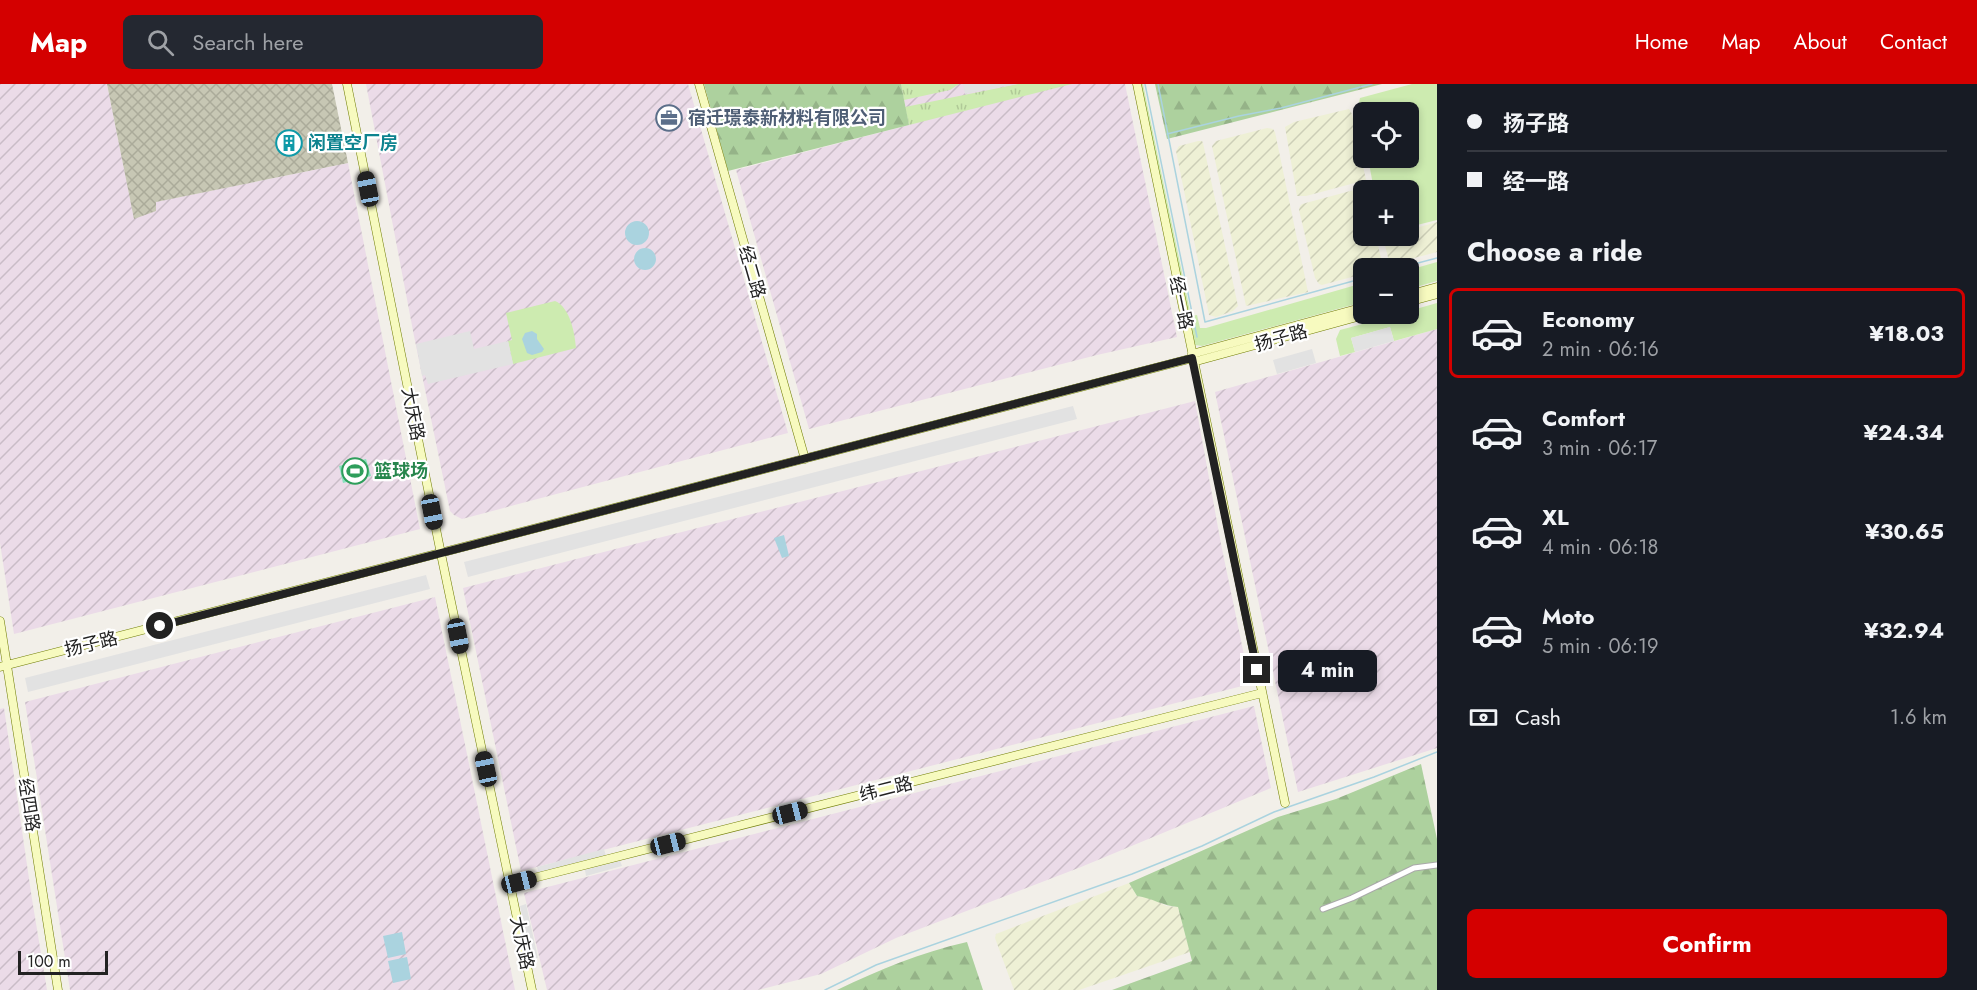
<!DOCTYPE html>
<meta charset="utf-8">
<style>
:root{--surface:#171b24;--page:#242831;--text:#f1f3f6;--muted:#9ea1a6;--line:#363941;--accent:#d40000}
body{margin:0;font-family:Jost,"Noto Sans SC",sans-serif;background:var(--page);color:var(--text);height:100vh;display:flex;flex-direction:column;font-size:22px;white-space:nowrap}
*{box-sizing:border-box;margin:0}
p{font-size:20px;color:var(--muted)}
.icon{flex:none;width:33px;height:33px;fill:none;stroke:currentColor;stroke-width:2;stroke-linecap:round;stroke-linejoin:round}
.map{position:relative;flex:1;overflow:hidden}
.details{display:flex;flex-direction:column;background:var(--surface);width:540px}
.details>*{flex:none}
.guide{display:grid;align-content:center;height:132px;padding:0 30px;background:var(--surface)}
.controls{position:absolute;left:1353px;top:18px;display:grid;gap:12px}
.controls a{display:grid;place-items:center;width:66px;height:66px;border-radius:9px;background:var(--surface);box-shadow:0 3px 9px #0003;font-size:30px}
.scale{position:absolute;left:18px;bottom:15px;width:90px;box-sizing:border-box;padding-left:6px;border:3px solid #222;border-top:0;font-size:16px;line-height:21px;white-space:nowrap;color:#222;-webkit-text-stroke:4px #fff;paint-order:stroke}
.end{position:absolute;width:27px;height:27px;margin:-14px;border:8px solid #222;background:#fff;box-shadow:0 0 0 3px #fff}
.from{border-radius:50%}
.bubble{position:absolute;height:42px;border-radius:9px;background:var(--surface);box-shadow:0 3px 9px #0003;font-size:20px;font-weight:700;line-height:42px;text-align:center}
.car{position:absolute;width:18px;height:36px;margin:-18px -9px;border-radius:8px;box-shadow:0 0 4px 2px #0007;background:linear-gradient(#222 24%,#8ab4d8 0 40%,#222 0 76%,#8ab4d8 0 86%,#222 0)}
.guide b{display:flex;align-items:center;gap:21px;height:57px;font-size:22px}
.guide b+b{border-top:2px solid var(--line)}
.guide i{width:15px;height:15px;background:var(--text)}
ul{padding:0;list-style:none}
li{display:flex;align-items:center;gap:18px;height:90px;margin:0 12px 9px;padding:0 18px;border:3px solid transparent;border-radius:9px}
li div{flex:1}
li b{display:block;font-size:22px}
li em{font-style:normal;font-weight:700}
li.active{border-color:var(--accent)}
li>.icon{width:54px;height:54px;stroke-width:1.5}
h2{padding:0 30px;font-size:27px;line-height:72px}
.pay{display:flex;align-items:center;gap:15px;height:66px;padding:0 30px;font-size:22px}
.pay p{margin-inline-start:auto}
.primary-button{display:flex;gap:12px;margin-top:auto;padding:12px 30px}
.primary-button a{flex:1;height:69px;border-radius:9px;background:var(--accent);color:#fff;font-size:24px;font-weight:700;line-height:69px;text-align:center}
header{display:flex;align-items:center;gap:36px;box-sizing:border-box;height:84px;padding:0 30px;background:var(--accent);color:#fff}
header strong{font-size:28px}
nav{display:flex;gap:33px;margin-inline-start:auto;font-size:21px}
.search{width:420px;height:54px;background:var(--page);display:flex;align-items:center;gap:15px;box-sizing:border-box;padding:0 21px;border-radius:9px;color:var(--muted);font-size:22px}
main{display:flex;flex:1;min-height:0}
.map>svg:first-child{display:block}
.industrial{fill:url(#industrial-furrows)}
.construction{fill:url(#construction-cross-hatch)}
.farmland{fill:url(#farmland-furrows)}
.grass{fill:url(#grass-tufts)}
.forest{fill:url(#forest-firs)}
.garden{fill:#cdebb0}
.pitch{fill:#88e0be}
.parking{fill:#e2e2e2}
.water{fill:#aad3df}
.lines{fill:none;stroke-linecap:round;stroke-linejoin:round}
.stream{stroke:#aad3df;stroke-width:1.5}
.street-casing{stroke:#a9a9a9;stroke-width:7}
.secondary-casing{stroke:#707d05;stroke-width:9}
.street{stroke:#fff;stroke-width:5}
.secondary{stroke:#f7fabf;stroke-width:8}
.route{stroke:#222;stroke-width:8}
.labels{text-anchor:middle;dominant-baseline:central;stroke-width:4.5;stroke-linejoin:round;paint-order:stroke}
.service-label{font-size:18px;font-weight:bold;fill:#4e5e75;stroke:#fff;text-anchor:start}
.culture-label{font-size:18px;font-weight:bold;fill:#0d838f;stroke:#fff;text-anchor:start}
.street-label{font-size:18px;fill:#222;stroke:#fff}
.leisure-label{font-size:18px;font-weight:bold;fill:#27864d;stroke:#fff;text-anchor:start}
</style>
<header>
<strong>Map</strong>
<div class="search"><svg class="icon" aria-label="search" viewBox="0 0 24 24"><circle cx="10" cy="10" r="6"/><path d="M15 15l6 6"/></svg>Search here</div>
<nav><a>Home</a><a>Map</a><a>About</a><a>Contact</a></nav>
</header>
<main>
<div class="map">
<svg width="1437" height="906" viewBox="0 0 1437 906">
<defs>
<pattern id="industrial-furrows" width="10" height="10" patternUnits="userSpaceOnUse" patternTransform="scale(1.5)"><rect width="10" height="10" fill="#ebdbe8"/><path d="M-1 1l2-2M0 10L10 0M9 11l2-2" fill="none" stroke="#c9bcc7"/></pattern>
<pattern id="construction-cross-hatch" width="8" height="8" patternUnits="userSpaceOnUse" patternTransform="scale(1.5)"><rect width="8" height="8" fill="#c7c7b4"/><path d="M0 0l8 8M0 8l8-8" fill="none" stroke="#abab9a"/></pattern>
<pattern id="farmland-furrows" width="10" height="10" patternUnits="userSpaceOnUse" patternTransform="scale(1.5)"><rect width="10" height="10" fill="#eef0d5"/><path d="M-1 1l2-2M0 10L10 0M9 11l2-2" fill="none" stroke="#ccceb7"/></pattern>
<pattern id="grass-tufts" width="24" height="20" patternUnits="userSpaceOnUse" patternTransform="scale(1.5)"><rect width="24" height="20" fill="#cdebb0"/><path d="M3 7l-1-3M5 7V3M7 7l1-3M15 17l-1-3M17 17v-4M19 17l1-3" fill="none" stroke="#b0c997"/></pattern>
<pattern id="forest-firs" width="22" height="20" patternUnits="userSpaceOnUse" patternTransform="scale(1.5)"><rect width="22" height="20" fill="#add19e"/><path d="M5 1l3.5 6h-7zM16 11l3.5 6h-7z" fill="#95b388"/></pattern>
</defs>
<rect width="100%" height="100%" fill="#f2efe9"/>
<!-- industrial -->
<path class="industrial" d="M 0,0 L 107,0 L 134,134 L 155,118 L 348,79 L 420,445 L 14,550 L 0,459 Z
M 366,0 L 688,0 L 788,349 L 462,435 L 454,431 L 450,427 L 414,252 Z
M 901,0 L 1125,0 L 1177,253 L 1097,271 L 809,345 L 736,86 L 909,41 Z
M 1437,245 L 1437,664 L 1298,708 L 1215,308 Z
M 1195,317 L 1221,460 L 1250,600 L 521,787 L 463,504 Z
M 435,513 L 515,906 L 70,906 L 25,618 Z
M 1254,622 L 1271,704 L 1081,783 L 896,854 L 821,890 L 758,906 L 547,906 L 524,809 Z
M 4,624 L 32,815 L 47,906 L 0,906 L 0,625 Z"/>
<!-- construction -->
<path class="construction" d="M 107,0 L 332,0 L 348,79 L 156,118 L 156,127 L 134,135 Z"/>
<!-- farmland -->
<path class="farmland" d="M 1349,25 L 1352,30 L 1366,96 L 1306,112 L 1297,112 L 1285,43 L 1294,38 Z
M 1267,44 L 1273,45 L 1275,48 L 1308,208 L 1246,222 L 1212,62 L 1216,57 Z
M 1198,57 L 1202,57 L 1203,59 L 1238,222 L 1233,227 L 1216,233 L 1209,231 L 1176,67 L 1179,62 Z
M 1365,105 L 1364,152 L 1376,152 L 1383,183 L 1364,184 L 1363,190 L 1322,201 L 1319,200 L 1315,194 L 1299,126 L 1300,122 L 1302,120 L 1354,106 Z
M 1437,138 L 1437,168 L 1399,178 L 1392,179 L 1389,177 L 1383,154 L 1391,152 L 1408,152 L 1409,146 Z
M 1129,799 L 1137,812 L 1151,814 L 1166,822 L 1178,823 L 1190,868 L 1079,906 L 1014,906 L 995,854 L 996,850 Z"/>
<!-- grass -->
<path class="grass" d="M 901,0 L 959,0 L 950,6 L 904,16 Z
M 1018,0 L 1072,0 L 909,41 L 905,23 Z"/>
<!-- forest -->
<path class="forest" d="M 704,0 L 901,0 L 909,41 L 728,87 Z
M 1155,0 L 1382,0 L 1167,55 Z
M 1421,680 L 1437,755 L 1437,906 L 1112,906 L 1192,877 L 1178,823 C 1163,822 1152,814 1137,812 L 1129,799 L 1278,733 L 1336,715 Z
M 967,858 L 983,906 L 837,906 C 881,885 919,869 967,858 Z"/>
<!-- garden -->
<path class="garden" d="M 1140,0 L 1143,0 L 1191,232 L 1197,231 L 1200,244 L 1206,244 L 1363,199 L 1363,218 L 1202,262 L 1195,261 Z
M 1412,0 L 1437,0 L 1437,136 L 1409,143 L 1408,106 L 1374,106 L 1368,74 L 1408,74 L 1408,28 L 1364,28 L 1363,52 L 1358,24 L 1360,14 Z
M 1437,178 L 1437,197 L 1409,205 L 1409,186 Z
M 555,217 C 570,223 575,250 576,264 L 513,280 L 508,257 L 512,256 L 506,229 Z
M 1437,219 L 1437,245 L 1394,257 L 1390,243 L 1351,254 L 1355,268 L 1340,272 L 1336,255 L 1340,246 L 1400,230 L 1408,230 L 1409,227 Z"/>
<!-- pitch -->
<path class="pitch" d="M 366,375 L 371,392 L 343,399 L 339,382 Z"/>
<!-- parking -->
<path class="parking" d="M 963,0 L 1017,0 L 965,10 Z
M 1390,243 L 1394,257 L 1355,268 L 1351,254 Z
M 470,247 L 474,265 L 508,257 L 513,280 L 428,300 L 425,291 L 422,292 L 416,260 Z
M 1312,265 L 1316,279 L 1277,290 L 1273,276 Z
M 1073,322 L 1077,335 L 468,493 L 464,478 Z
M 426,491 L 430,505 L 28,608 L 25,594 Z
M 801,715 L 803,721 L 781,727 L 779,720 Z
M 604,765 L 606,772 L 539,789 L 537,783 Z
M 620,777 L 622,782 L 586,792 L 585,786 Z
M 526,820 L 538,874 L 532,875 L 520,822 Z"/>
<!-- water -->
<path class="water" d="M625 149a12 12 0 1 1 24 0a12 12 0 1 1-24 0Z
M634 175a11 11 0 1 1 22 0a11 11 0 1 1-22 0Z
M 532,247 L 537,250 L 537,255 L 544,265 L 542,268 L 532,271 L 527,269 L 522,255 L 525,249 Z
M 784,451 L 789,472 L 782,474 L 774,454 Z
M 402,848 L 406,870 L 388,874 L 383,852 Z
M 407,873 L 411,895 L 393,899 L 388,877 Z"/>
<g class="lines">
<!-- stream -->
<path class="stream" d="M 1145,0 L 1197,253
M 1158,0 L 1205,238 L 1364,194
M 1167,50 L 1239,32 L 1281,24 L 1372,0
M 1399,184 L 1437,174
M 825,906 L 876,881 L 1132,790 L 1202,762 L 1274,728 L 1374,693 L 1437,668"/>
<!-- street casing -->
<g class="street-casing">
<path id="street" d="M 1323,825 L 1352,814 L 1414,784 L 1437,781"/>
</g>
<!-- secondary casing -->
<g class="secondary-casing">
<path id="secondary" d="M 347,0 L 441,470 L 532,906
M 699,0 L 805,375
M 1137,0 L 1285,719
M 1408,211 L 1437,203
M 1408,218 L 1437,210
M 1192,270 L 1364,223
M 1193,278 L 1368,230
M 0,537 L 58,906
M 0,583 L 1193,274
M 510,800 L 1262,609"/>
</g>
<!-- street -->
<use href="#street" class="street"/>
<!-- secondary -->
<use href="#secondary" class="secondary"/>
</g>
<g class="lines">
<!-- route -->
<path class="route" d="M 160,542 L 1192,274 L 1257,586"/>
</g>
<!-- icons -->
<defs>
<g id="office-ring" transform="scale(1.35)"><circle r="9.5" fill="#fff" stroke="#5c6f8a" stroke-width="1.5"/><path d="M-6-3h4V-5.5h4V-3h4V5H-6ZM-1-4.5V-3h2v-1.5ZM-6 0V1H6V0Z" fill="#5c6f8a"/></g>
<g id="building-ring" transform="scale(1.35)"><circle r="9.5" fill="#fff" stroke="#0f9aa8" stroke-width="1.5"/><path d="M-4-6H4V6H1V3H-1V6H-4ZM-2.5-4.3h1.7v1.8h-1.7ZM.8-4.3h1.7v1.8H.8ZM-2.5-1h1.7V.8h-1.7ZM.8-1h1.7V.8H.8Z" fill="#0f9aa8"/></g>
<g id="stadium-ring" transform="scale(1.35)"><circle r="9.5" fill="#fff" stroke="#2e9e5b" stroke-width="1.5"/><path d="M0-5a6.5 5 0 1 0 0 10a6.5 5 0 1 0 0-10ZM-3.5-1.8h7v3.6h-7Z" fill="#2e9e5b"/></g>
</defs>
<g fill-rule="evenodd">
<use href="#office-ring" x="669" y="34"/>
<use href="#building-ring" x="289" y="59"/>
<use href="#stadium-ring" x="355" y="387"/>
</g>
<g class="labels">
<!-- service labels -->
<g class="service-label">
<text x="688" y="34">宿迁璟泰新材料有限公司</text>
</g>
<!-- culture labels -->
<g class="culture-label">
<text x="308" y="59">闲置空厂房</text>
</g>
<!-- street labels -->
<g class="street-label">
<text transform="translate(752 188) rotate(74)">经二路</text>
<text transform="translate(1181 219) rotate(78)">经一路</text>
<text transform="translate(1281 254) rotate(-16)">扬子路</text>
<text transform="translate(413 330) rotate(79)">大庆路</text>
<text transform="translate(91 560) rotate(-14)">扬子路</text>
<text transform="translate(886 705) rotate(-14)">纬二路</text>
<text transform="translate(29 721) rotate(81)">经四路</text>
<text transform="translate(522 859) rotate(78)">大庆路</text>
</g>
<!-- leisure labels -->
<g class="leisure-label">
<text x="374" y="387">篮球场</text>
</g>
</g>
</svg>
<div class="controls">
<a><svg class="icon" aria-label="locate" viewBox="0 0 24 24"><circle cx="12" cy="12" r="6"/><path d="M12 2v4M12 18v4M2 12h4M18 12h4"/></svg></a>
<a>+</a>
<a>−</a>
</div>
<div class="scale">100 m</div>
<i class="end from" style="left:160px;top:542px"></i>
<i class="end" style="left:1257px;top:586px"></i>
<div class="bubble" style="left:1278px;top:566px;width:99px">4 min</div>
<i class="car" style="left:368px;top:105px;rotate:349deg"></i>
<i class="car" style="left:432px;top:428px;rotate:169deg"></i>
<i class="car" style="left:458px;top:552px;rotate:169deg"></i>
<i class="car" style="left:486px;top:685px;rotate:348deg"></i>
<i class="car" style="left:790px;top:729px;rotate:76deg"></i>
<i class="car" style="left:668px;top:760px;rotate:76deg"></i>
<i class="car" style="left:519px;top:798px;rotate:76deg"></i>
</div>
<section class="details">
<div class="guide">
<b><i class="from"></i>扬子路</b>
<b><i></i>经一路</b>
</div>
<h2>Choose a ride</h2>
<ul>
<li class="active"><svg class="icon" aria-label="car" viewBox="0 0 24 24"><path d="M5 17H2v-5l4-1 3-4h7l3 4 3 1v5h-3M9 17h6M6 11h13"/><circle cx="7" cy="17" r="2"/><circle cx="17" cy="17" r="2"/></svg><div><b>Economy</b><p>2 min · 06:16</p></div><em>¥18.03</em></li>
<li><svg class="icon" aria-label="car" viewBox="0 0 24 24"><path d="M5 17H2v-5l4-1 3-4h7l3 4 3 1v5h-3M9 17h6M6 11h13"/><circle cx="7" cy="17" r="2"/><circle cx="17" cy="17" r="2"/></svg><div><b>Comfort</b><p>3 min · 06:17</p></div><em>¥24.34</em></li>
<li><svg class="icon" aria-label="car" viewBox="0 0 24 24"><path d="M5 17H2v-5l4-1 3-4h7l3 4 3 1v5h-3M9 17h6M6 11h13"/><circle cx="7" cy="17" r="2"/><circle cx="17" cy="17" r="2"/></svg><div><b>XL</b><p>4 min · 06:18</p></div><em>¥30.65</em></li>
<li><svg class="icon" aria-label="car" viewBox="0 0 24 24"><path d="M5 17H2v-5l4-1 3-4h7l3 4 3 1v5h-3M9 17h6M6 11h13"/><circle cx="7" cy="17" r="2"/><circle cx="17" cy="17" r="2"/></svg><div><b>Moto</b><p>5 min · 06:19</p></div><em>¥32.94</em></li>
</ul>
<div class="pay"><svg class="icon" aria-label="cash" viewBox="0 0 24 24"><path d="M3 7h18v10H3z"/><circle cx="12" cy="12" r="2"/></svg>Cash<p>1.6 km</p></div>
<div class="primary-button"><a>Confirm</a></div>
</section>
</main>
